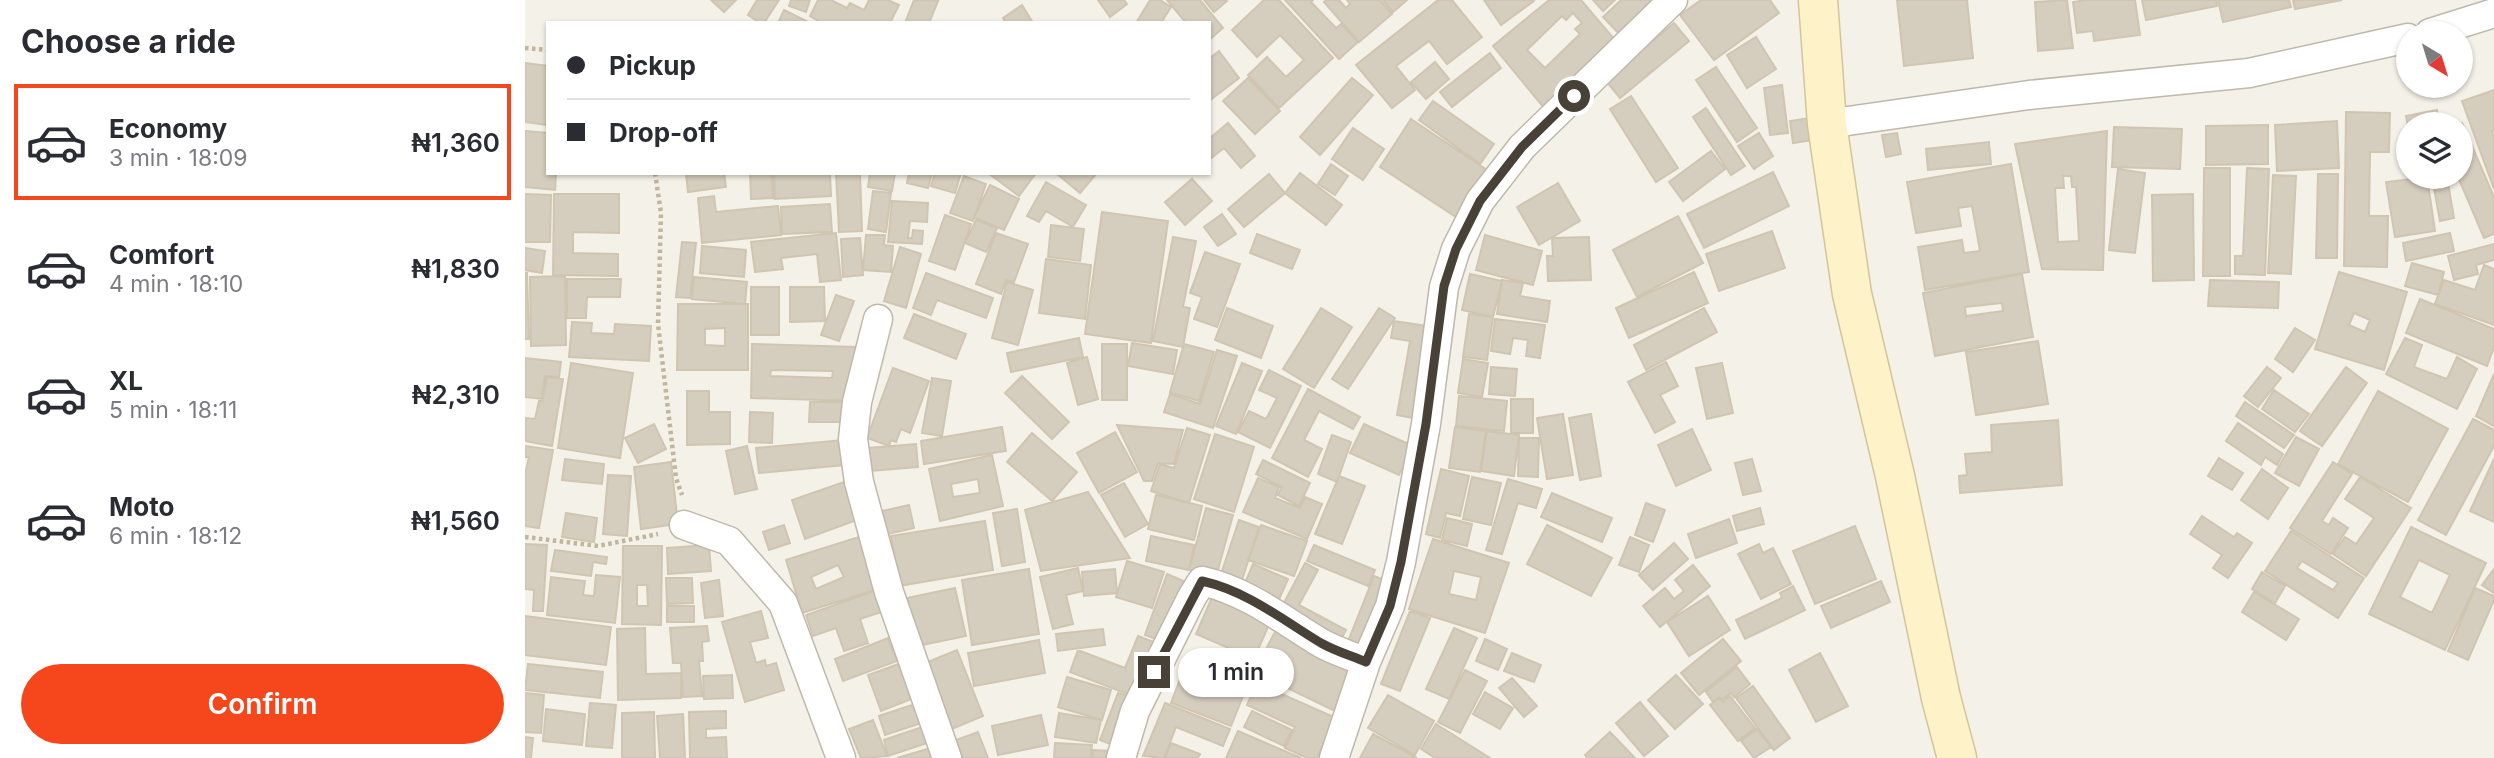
<!DOCTYPE html>
<meta charset="utf-8">
<style>
:root{--surface:#fff;--page:#f7f7f7;--text:#2b2b33;--muted:#7c7c81;--line:#e1e1e2;--accent:#f6471c}
body{margin:0;font-family:Inter,sans-serif;background:var(--page);color:var(--text);height:100vh;display:flex;flex-direction:column;font-size:26px;white-space:nowrap}
*{box-sizing:border-box;margin:0}
p{font-size:23px;color:var(--muted)}
.icon{flex:none;width:38px;height:38px;fill:none;stroke:currentColor;stroke-width:2;stroke-linecap:round;stroke-linejoin:round}
.map{position:relative;flex:1;overflow:hidden}
.details{display:flex;flex-direction:column;background:var(--surface);width:525px}
.details>*{flex:none}
.banner{position:absolute;left:21px;top:21px;width:665px;height:154px;border-radius:0px;box-shadow:0 2px 5px #0004;display:grid;align-content:center;height:154px;padding:0 21px;background:var(--surface)}
.needle{width:46px;rotate:142deg}
.controls{position:absolute;left:1871px;top:21px;display:grid;gap:14px}
.controls a{display:grid;place-items:center;width:77px;height:77px;border-radius:50%;background:var(--surface);box-shadow:0 2px 5px #0004;font-size:35px}
.end{position:absolute;width:32px;height:32px;margin:-16px;border:9px solid #474137;background:#fff;box-shadow:0 0 0 4px #fff}
.from{border-radius:50%}
.bubble{position:absolute;height:49px;border-radius:24px;background:var(--surface);box-shadow:0 2px 5px #0004;font-size:23px;font-weight:600;line-height:49px;text-align:center}
.banner b{display:flex;align-items:center;gap:24px;height:66px;font-size:26px}
.banner b+b{border-top:2px solid var(--line)}
.banner i{width:18px;height:18px;background:var(--text)}
ul{padding:0;list-style:none}
li{display:flex;align-items:center;gap:21px;height:116px;margin:0 14px 10px;padding:0 7px;border:4px solid transparent;border-radius:0px}
li div{flex:1}
li b{display:block;font-size:26px}
li em{font-style:normal;font-weight:600}
li.on{border-color:var(--accent)}
li>.icon{width:63px;height:63px;stroke-width:1.5}
h2{padding:0 21px;font-size:32px;line-height:84px}
.cta{display:flex;gap:14px;margin-top:auto;padding:14px 21px}
.cta a{flex:1;height:80px;border-radius:42px;background:var(--accent);color:#fff;font-size:28px;font-weight:600;line-height:80px;text-align:center}
main{display:flex;flex:1;min-height:0}
.map>svg:first-child{display:block}
.building{fill:#d5cdbd;stroke:#d0c5b1;stroke-width:2;fill-rule:evenodd}
.lines{fill:none;stroke-linecap:round;stroke-linejoin:round}
.street-casing{stroke:#bfb9aa;stroke-width:31}
.secondary-casing{stroke:#d3c599;stroke-width:41}
.path{stroke:#c1b59c;stroke-width:4.5;stroke-dasharray:3.5 3.5;stroke-linecap:butt}
.street{stroke:#fff;stroke-width:28}
.secondary{stroke:#fef3c8;stroke-width:38}
.route{stroke:#474137;stroke-width:9}
</style>
<main>
<section class="details">
<h2>Choose a ride</h2>
<ul>
<li class="on"><svg class="icon" aria-label="car" viewBox="0 0 24 24"><path d="M5 17H2v-5l4-1 3-4h7l3 4 3 1v5h-3M9 17h6M6 11h13"/><circle cx="7" cy="17" r="2"/><circle cx="17" cy="17" r="2"/></svg><div><b>Economy</b><p>3 min · 18:09</p></div><em>₦1,360</em></li>
<li><svg class="icon" aria-label="car" viewBox="0 0 24 24"><path d="M5 17H2v-5l4-1 3-4h7l3 4 3 1v5h-3M9 17h6M6 11h13"/><circle cx="7" cy="17" r="2"/><circle cx="17" cy="17" r="2"/></svg><div><b>Comfort</b><p>4 min · 18:10</p></div><em>₦1,830</em></li>
<li><svg class="icon" aria-label="car" viewBox="0 0 24 24"><path d="M5 17H2v-5l4-1 3-4h7l3 4 3 1v5h-3M9 17h6M6 11h13"/><circle cx="7" cy="17" r="2"/><circle cx="17" cy="17" r="2"/></svg><div><b>XL</b><p>5 min · 18:11</p></div><em>₦2,310</em></li>
<li><svg class="icon" aria-label="car" viewBox="0 0 24 24"><path d="M5 17H2v-5l4-1 3-4h7l3 4 3 1v5h-3M9 17h6M6 11h13"/><circle cx="7" cy="17" r="2"/><circle cx="17" cy="17" r="2"/></svg><div><b>Moto</b><p>6 min · 18:12</p></div><em>₦1,560</em></li>
</ul>
<div class="cta"><a>Confirm</a></div>
</section>
<div class="map">
<svg width="1969" height="758" viewBox="0 0 1969 758">
<rect width="100%" height="100%" fill="#f4f1e8"/>
<!-- building -->
<path class="building" d="M 186,0 L 211,0 L 199,12 Z
M 232,0 L 254,0 L 239,23 L 235,23 L 223,15 Z
M 266,0 L 285,0 L 281,12 L 264,6 Z
M 293,0 L 306,0 L 322,8 L 325,3 L 339,10 L 344,0 L 363,0 L 374,5 L 365,23 L 297,23 L 285,16 Z
M 389,0 L 413,1 L 404,23 L 380,23 Z
M 573,0 L 599,0 L 602,4 L 585,17 Z
M 625,0 L 635,0 L 646,7 L 636,23 L 611,23 Z
M 642,0 L 675,0 L 698,28 L 684,40 L 684,23 L 661,23 Z
M 679,0 L 701,0 L 702,1 L 689,12 Z
M 739,0 L 754,0 L 808,58 L 754,108 L 723,75 L 742,57 L 761,77 L 779,60 L 755,35 L 732,57 L 707,30 Z
M 760,0 L 788,0 L 786,2 L 811,28 L 816,24 L 833,42 L 814,59 Z
M 801,0 L 814,0 L 821,8 L 825,4 L 822,0 L 855,0 L 867,14 L 834,42 L 799,2 Z
M 858,0 L 882,0 L 868,12 Z
M 913,0 L 927,0 L 957,37 L 922,64 L 904,41 L 871,66 L 890,90 L 867,108 L 831,65 Z
M 959,0 L 1008,0 L 1009,1 L 976,25 Z
M 1024,0 L 1056,0 L 1095,46 L 1020,109 L 968,46 ZM 1048,13 L 1057,23 L 1050,29 L 1055,34 L 1020,68 L 1002,50 L 1037,16 L 1041,20 Z
M 1068,0 L 1090,0 L 1078,11 Z
M 1096,0 L 1142,0 L 1100,40 L 1078,17 Z
M 1176,0 L 1245,0 L 1254,13 L 1189,60 L 1155,15 Z
M 1372,0 L 1442,0 L 1448,58 L 1379,66 Z
M 1542,0 L 1548,48 L 1513,51 L 1510,2 Z
M 1562,0 L 1610,0 L 1615,35 L 1569,41 L 1568,31 L 1552,33 L 1548,2 Z
M 1617,0 L 1691,0 L 1692,6 L 1621,20 Z
M 1693,0 L 1764,0 L 1766,7 L 1698,22 Z
M 1768,0 L 1817,0 L 1770,9 Z
M 497,5 L 508,23 L 481,23 L 478,18 Z
M 259,10 L 285,23 L 253,23 Z
M 1149,23 L 1164,41 L 1095,98 L 1081,81 Z
M 1231,37 L 1251,69 L 1222,88 L 1202,55 Z
M 694,51 L 714,78 L 684,101 L 684,59 Z
M 965,53 L 976,68 L 927,107 L 915,92 Z
M 910,62 L 924,79 L 901,99 L 886,82 Z
M 0,63 L 23,66 L 23,125 L 0,122 Z
M 1191,67 L 1232,128 L 1212,142 L 1171,80 Z
M 723,78 L 755,111 L 730,134 L 698,101 Z
M 827,78 L 848,95 L 795,155 L 775,137 Z
M 1257,85 L 1263,133 L 1245,135 L 1239,88 Z
M 1969,90 L 1969,131 L 1967,132 L 1969,138 L 1969,189 L 1937,101 Z
M 1106,96 L 1153,168 L 1131,182 L 1085,109 Z
M 908,101 L 969,144 L 955,164 L 894,120 Z
M 1181,108 L 1220,166 L 1206,175 L 1168,117 Z
M 1912,110 L 1915,124 L 1883,124 L 1883,127 L 1881,116 Z
M 1821,112 L 1865,113 L 1864,152 L 1845,152 L 1844,216 L 1863,216 L 1862,267 L 1819,266 Z
M 1298,116 L 1301,138 L 1268,143 L 1265,121 Z
M 886,119 L 965,172 L 934,219 L 855,167 Z
M 1812,121 L 1814,168 L 1752,171 L 1750,125 Z
M 703,123 L 730,156 L 716,168 L 699,148 L 684,160 L 684,139 Z
M 1937,123 L 1969,197 L 1969,234 L 1959,238 L 1933,177 L 1936,177 L 1935,124 Z
M 1743,125 L 1743,164 L 1681,165 L 1681,126 Z
M 1589,127 L 1657,129 L 1655,169 L 1587,167 Z
M 828,128 L 859,149 L 838,180 L 807,159 Z
M 0,131 L 23,133 L 23,173 L 31,173 L 30,190 L 0,187 Z
M 1582,131 L 1578,270 L 1517,269 L 1490,144 ZM 1538,176 L 1546,176 L 1547,187 L 1551,187 L 1554,241 L 1533,242 L 1530,188 L 1539,188 Z
M 1234,133 L 1248,156 L 1229,169 L 1213,146 Z
M 1372,133 L 1376,154 L 1361,157 L 1357,135 Z
M 1464,142 L 1466,164 L 1403,170 L 1401,149 Z
M 1186,151 L 1200,169 L 1158,201 L 1144,182 Z
M 806,164 L 823,176 L 810,195 L 793,184 Z
M 1486,164 L 1504,272 L 1400,290 L 1393,247 L 1437,240 L 1439,253 L 1455,251 L 1447,206 L 1433,208 L 1436,226 L 1391,233 L 1382,182 Z
M 1679,168 L 1705,168 L 1705,276 L 1678,276 Z
M 1722,168 L 1744,169 L 1740,275 L 1710,274 L 1710,256 L 1718,256 Z
M 1593,169 L 1620,173 L 1610,253 L 1584,250 Z
M 1248,172 L 1264,206 L 1179,248 L 1162,214 Z
M 161,173 L 199,173 L 201,187 L 163,192 Z
M 225,173 L 247,173 L 248,198 L 226,199 Z
M 305,173 L 306,196 L 250,199 L 249,174 Z
M 311,173 L 335,173 L 337,231 L 314,232 Z
M 345,173 L 370,173 L 367,191 L 343,187 Z
M 384,173 L 407,173 L 403,188 L 382,183 Z
M 410,173 L 436,173 L 430,193 L 406,186 Z
M 463,173 L 511,173 L 494,196 Z
M 531,173 L 572,173 L 555,193 Z
M 775,173 L 817,205 L 801,225 L 760,193 Z
M 744,174 L 760,193 L 719,227 L 703,209 Z
M 1793,174 L 1813,174 L 1812,258 L 1791,258 Z
M 1748,175 L 1771,176 L 1766,274 L 1743,273 Z
M 439,176 L 461,184 L 448,221 L 425,213 Z
M 1902,177 L 1910,231 L 1870,237 L 1861,182 Z
M 1907,177 L 1922,177 L 1929,218 L 1915,221 Z
M 667,179 L 687,201 L 660,225 L 640,202 Z
M 521,182 L 561,205 L 548,227 L 521,211 L 514,222 L 502,216 Z
M 1033,183 L 1055,221 L 1014,245 L 992,207 Z
M 465,185 L 494,199 L 479,230 L 449,217 Z
M 348,191 L 366,193 L 361,232 L 343,229 Z
M 0,194 L 26,195 L 25,242 L 0,242 Z
M 29,194 L 94,194 L 94,233 L 48,232 L 48,253 L 93,254 L 93,276 L 28,275 Z
M 1668,194 L 1669,280 L 1628,281 L 1627,195 Z
M 189,196 L 191,212 L 253,206 L 256,235 L 177,243 L 173,198 Z
M 367,201 L 403,203 L 402,222 L 385,221 L 383,238 L 387,238 L 388,230 L 398,231 L 397,244 L 363,242 Z
M 305,204 L 307,232 L 257,234 L 256,207 Z
M 577,212 L 643,221 L 626,343 L 560,334 Z
M 697,214 L 711,234 L 693,246 L 679,227 Z
M 420,215 L 446,224 L 430,270 L 404,261 Z
M 1153,216 L 1178,263 L 1112,297 L 1088,250 Z
M 451,220 L 472,228 L 461,252 L 440,243 Z
M 526,225 L 559,229 L 555,261 L 523,257 Z
M 1247,231 L 1260,268 L 1194,291 L 1181,254 Z
M 311,233 L 316,280 L 295,282 L 292,254 L 256,258 L 258,269 L 230,272 L 226,242 Z
M 471,233 L 503,244 L 489,282 L 481,280 L 476,294 L 451,284 Z
M 1925,233 L 1929,251 L 1881,261 L 1878,243 Z
M 732,234 L 775,250 L 767,269 L 725,253 Z
M 341,235 L 360,235 L 359,245 L 368,246 L 366,272 L 338,270 Z
M 960,235 L 1017,251 L 1008,285 L 951,270 Z
M 648,237 L 671,241 L 658,307 L 665,308 L 658,347 L 628,341 Z
M 1064,237 L 1066,280 L 1023,281 L 1022,256 L 1028,256 L 1027,238 Z
M 335,238 L 338,275 L 318,277 L 316,239 Z
M 157,242 L 171,243 L 165,298 L 151,297 Z
M 1969,244 L 1969,260 L 1951,265 L 1953,274 L 1929,280 L 1923,256 Z
M 177,246 L 221,250 L 219,277 L 175,273 Z
M 375,247 L 396,254 L 381,308 L 359,301 Z
M 0,248 L 20,251 L 17,273 L 0,270 Z
M 680,252 L 715,264 L 692,327 L 669,319 L 677,297 L 665,293 Z
M 521,259 L 566,265 L 560,319 L 514,313 Z
M 1887,263 L 1919,272 L 1913,295 L 1880,286 Z
M 1959,265 L 1969,269 L 1969,325 L 1910,304 L 1919,280 L 1950,290 Z
M 1169,272 L 1183,303 L 1104,338 L 1091,308 Z
M 1814,272 L 1882,292 L 1859,370 L 1790,349 ZM 1829,313 L 1845,320 L 1840,332 L 1824,325 Z
M 0,273 L 2,273 L 4,339 L 0,339 Z
M 401,273 L 468,298 L 461,318 L 412,300 L 406,315 L 388,308 Z
M 945,274 L 977,281 L 968,317 L 937,310 Z
M 1497,274 L 1508,337 L 1410,356 L 1398,293 Z
M 40,276 L 41,345 L 6,346 L 5,277 Z
M 169,277 L 222,282 L 220,304 L 167,299 Z
M 42,279 L 96,279 L 95,297 L 62,297 L 61,318 L 42,318 Z
M 977,280 L 998,283 L 995,296 L 1025,301 L 1022,322 L 972,314 Z
M 1685,280 L 1754,282 L 1753,308 L 1683,306 Z
M 482,282 L 508,290 L 493,345 L 467,338 Z
M 226,287 L 254,287 L 254,335 L 226,335 Z
M 265,287 L 299,287 L 300,321 L 265,322 Z
M 311,295 L 329,301 L 314,341 L 296,335 Z
M 1895,299 L 1969,329 L 1969,347 L 1962,366 L 1881,333 Z
M 1477,303 L 1478,311 L 1441,316 L 1440,307 Z
M 153,304 L 223,304 L 223,370 L 152,370 ZM 200,328 L 200,346 L 180,345 L 180,329 Z
M 702,308 L 748,326 L 736,358 L 690,340 Z
M 796,308 L 827,327 L 789,388 L 758,369 Z
M 854,308 L 870,318 L 823,389 L 807,379 Z
M 1179,308 L 1192,332 L 1121,370 L 1109,345 Z
M 389,314 L 441,334 L 431,359 L 379,338 Z
M 944,314 L 968,317 L 962,360 L 938,357 Z
M 970,319 L 1020,325 L 1015,358 L 1001,356 L 1003,340 L 988,338 L 985,354 L 966,351 Z
M 869,321 L 909,327 L 893,419 L 872,415 L 885,341 L 866,338 Z
M 47,322 L 67,323 L 66,333 L 89,334 L 90,324 L 126,326 L 124,361 L 44,357 Z
M 1770,328 L 1790,340 L 1768,372 L 1750,359 Z
M 554,338 L 558,357 L 486,372 L 482,353 Z
M 1880,338 L 1897,345 L 1889,367 L 1922,379 L 1932,357 L 1952,369 L 1932,409 L 1861,374 Z
M 1513,341 L 1523,404 L 1451,415 L 1441,352 Z
M 607,343 L 652,350 L 648,374 L 603,366 Z
M 227,344 L 332,347 L 330,401 L 226,398 Z
M 577,344 L 602,344 L 602,400 L 577,400 Z
M 659,344 L 689,352 L 674,401 L 645,392 Z
M 692,350 L 712,356 L 688,428 L 639,412 L 645,394 L 675,404 Z
M 562,357 L 573,399 L 553,405 L 542,363 Z
M 0,358 L 36,362 L 34,377 L 20,376 L 17,399 L 0,397 Z
M 938,359 L 963,363 L 957,397 L 933,393 Z
M 1141,362 L 1153,386 L 1135,395 L 1150,422 L 1130,433 L 1103,382 Z
M 46,363 L 108,373 L 95,458 L 33,448 Z
M 717,363 L 737,371 L 711,434 L 691,426 Z
M 1197,363 L 1208,413 L 1182,419 L 1171,368 Z
M 966,367 L 992,369 L 990,396 L 964,394 Z
M 1742,367 L 1756,378 L 1733,407 L 1719,396 Z
M 1821,367 L 1842,383 L 1797,446 L 1775,431 Z
M 368,368 L 404,381 L 385,433 L 376,429 L 371,442 L 366,440 L 364,446 L 342,438 Z
M 246,370 L 308,371 L 307,378 L 245,376 Z
M 744,370 L 776,386 L 745,448 L 713,432 L 724,411 L 741,419 L 752,398 L 734,390 Z
M 1969,374 L 1969,426 L 1951,416 Z
M 497,376 L 544,422 L 527,439 L 480,393 Z
M 22,377 L 38,379 L 27,446 L 0,441 L 0,418 L 10,419 L 14,401 L 17,401 Z
M 407,378 L 426,381 L 417,436 L 397,433 Z
M 783,389 L 835,417 L 828,429 L 794,411 L 779,440 L 797,449 L 783,477 L 747,458 Z
M 1749,390 L 1784,414 L 1770,432 L 1737,409 Z
M 162,391 L 184,391 L 184,412 L 205,412 L 205,444 L 162,445 Z
M 1853,391 L 1923,429 L 1883,502 L 1813,464 Z
M 934,396 L 982,401 L 979,431 L 931,426 Z
M 986,399 L 1008,399 L 1008,433 L 986,433 Z
M 285,402 L 328,402 L 328,422 L 284,422 Z
M 1720,402 L 1769,435 L 1759,448 L 1711,416 Z
M 225,412 L 248,413 L 247,443 L 224,442 Z
M 1038,414 L 1048,475 L 1022,479 L 1012,418 Z
M 1066,414 L 1076,476 L 1055,480 L 1044,418 Z
M 1948,419 L 1969,430 L 1969,446 L 1921,535 L 1893,520 Z
M 1533,420 L 1537,485 L 1435,493 L 1434,476 L 1442,475 L 1440,454 L 1467,452 L 1466,425 Z
M 1713,423 L 1758,454 L 1752,465 L 1740,457 L 1736,465 L 1701,441 Z
M 129,424 L 141,449 L 113,463 L 100,438 Z
M 839,424 L 888,446 L 874,475 L 825,453 Z
M 592,425 L 658,430 L 649,464 L 633,463 L 627,481 L 619,481 Z
M 477,427 L 481,451 L 399,464 L 396,441 Z
M 930,427 L 961,431 L 955,472 L 924,468 Z
M 662,428 L 685,435 L 664,503 L 626,491 L 635,464 L 649,468 Z
M 1167,429 L 1186,470 L 1151,486 L 1133,445 Z
M 962,431 L 994,435 L 989,476 L 956,471 Z
M 590,432 L 612,472 L 574,493 L 552,453 Z
M 507,433 L 552,472 L 527,501 L 482,462 Z
M 690,434 L 729,447 L 709,512 L 669,499 Z
M 807,435 L 826,442 L 812,482 L 793,474 Z
M 1771,437 L 1794,449 L 1774,486 L 1750,473 Z
M 994,438 L 1014,438 L 1013,477 L 993,476 Z
M 318,440 L 320,465 L 234,473 L 231,448 Z
M 391,444 L 393,467 L 345,471 L 343,448 Z
M 0,446 L 28,450 L 14,528 L 0,526 L 0,475 L 4,457 L 0,457 Z
M 222,446 L 232,489 L 210,494 L 201,451 Z
M 467,455 L 478,506 L 415,521 L 404,469 Z
M 1694,458 L 1718,473 L 1707,490 L 1683,476 Z
M 40,459 L 79,464 L 77,484 L 37,480 Z
M 1227,459 L 1236,491 L 1218,495 L 1210,463 Z
M 1969,459 L 1969,522 L 1945,511 Z
M 738,460 L 785,483 L 774,506 L 753,495 L 757,487 L 731,474 Z
M 146,462 L 153,524 L 116,529 L 109,467 Z
M 1808,462 L 1827,474 L 1797,521 L 1804,525 L 1808,518 L 1823,528 L 1806,554 L 1765,528 Z
M 916,469 L 944,476 L 935,516 L 921,513 L 915,538 L 901,534 Z
M 1737,469 L 1763,488 L 1743,519 L 1716,500 Z
M 83,475 L 106,476 L 102,536 L 78,534 Z
M 814,476 L 840,486 L 817,544 L 790,534 Z
M 947,477 L 976,483 L 966,525 L 938,519 Z
M 1835,477 L 1886,508 L 1841,576 L 1808,554 L 1820,537 L 1831,544 L 1849,518 L 1820,499 Z
M 733,478 L 754,487 L 750,498 L 775,508 L 780,497 L 797,504 L 782,539 L 718,512 Z
M 453,479 L 455,493 L 428,497 L 426,484 Z
M 983,479 L 1017,489 L 1011,508 L 993,503 L 977,554 L 961,550 Z
M 319,482 L 332,520 L 280,539 L 267,500 Z
M 599,483 L 623,524 L 600,537 L 576,495 Z
M 563,492 L 605,558 L 516,571 L 500,510 Z
M 1027,493 L 1087,518 L 1077,542 L 1016,517 Z
M 631,495 L 677,506 L 669,540 L 623,529 Z
M 1121,503 L 1140,510 L 1128,542 L 1110,535 Z
M 384,505 L 389,528 L 358,535 L 353,512 Z
M 681,508 L 708,515 L 691,577 L 664,570 Z
M 1235,508 L 1239,524 L 1212,531 L 1208,516 Z
M 492,509 L 500,562 L 477,566 L 468,513 Z
M 41,513 L 72,518 L 69,542 L 37,537 Z
M 1677,516 L 1709,537 L 1712,533 L 1727,543 L 1703,578 L 1688,568 L 1697,555 L 1665,534 Z
M 922,518 L 947,524 L 942,546 L 917,540 Z
M 1204,519 L 1212,543 L 1171,558 L 1163,534 Z
M 714,520 L 734,527 L 716,583 L 695,577 Z
M 460,521 L 468,570 L 374,586 L 366,536 Z
M 259,525 L 265,543 L 244,550 L 238,532 Z
M 736,525 L 782,541 L 769,576 L 723,560 Z
M 1022,525 L 1087,558 L 1066,596 L 1002,564 Z
M 1330,526 L 1351,579 L 1290,604 L 1268,551 Z
M 1886,527 L 1961,563 L 1920,650 L 1844,614 ZM 1894,560 L 1925,575 L 1907,613 L 1875,597 Z
M 1766,531 L 1839,578 L 1813,618 L 1740,571 Z
M 337,536 L 353,589 L 277,613 L 261,560 ZM 313,565 L 319,577 L 291,589 L 286,577 Z
M 626,536 L 669,545 L 664,570 L 621,561 Z
M 1105,537 L 1124,545 L 1114,572 L 1094,565 Z
M 908,539 L 984,563 L 960,633 L 884,609 Z
M 1149,543 L 1163,559 L 1128,590 L 1114,575 Z
M 0,544 L 22,545 L 18,611 L 8,611 L 9,590 L 0,589 Z
M 1234,544 L 1238,553 L 1248,548 L 1266,584 L 1236,599 L 1213,554 Z
M 184,545 L 186,571 L 143,574 L 142,548 Z
M 789,545 L 850,570 L 843,586 L 782,561 Z
M 98,546 L 137,546 L 136,625 L 97,624 Z
M 30,550 L 82,557 L 81,564 L 68,562 L 66,576 L 26,571 Z
M 602,561 L 639,572 L 627,608 L 591,597 Z
M 1777,561 L 1813,583 L 1808,590 L 1772,568 Z
M 780,563 L 793,570 L 774,605 L 821,630 L 813,645 L 753,614 Z
M 728,564 L 763,579 L 752,604 L 717,590 Z
M 1168,565 L 1185,586 L 1135,627 L 1118,606 L 1140,588 L 1149,599 L 1159,591 L 1150,580 Z
M 553,568 L 558,591 L 541,595 L 548,624 L 528,629 L 515,577 Z
M 504,569 L 514,634 L 447,645 L 437,580 Z
M 590,569 L 592,593 L 559,596 L 557,572 Z
M 1969,569 L 1969,593 L 1957,585 Z
M 929,571 L 956,577 L 951,600 L 924,594 Z
M 1737,572 L 1760,586 L 1750,603 L 1727,589 Z
M 642,574 L 661,582 L 639,642 L 620,635 Z
M 71,575 L 95,577 L 90,623 L 22,615 L 26,577 L 60,581 L 58,595 L 69,596 Z
M 849,576 L 862,581 L 832,654 L 820,649 Z
M 141,578 L 167,578 L 168,603 L 142,604 Z
M 194,580 L 198,616 L 180,618 L 176,583 Z
M 1356,581 L 1365,602 L 1306,628 L 1296,606 Z
M 112,585 L 122,585 L 123,606 L 112,606 Z
M 1268,586 L 1280,610 L 1220,639 L 1211,620 L 1257,598 L 1255,593 Z
M 430,588 L 441,636 L 392,646 L 382,598 Z
M 1950,588 L 1969,596 L 1969,600 L 1943,660 L 1923,651 Z
M 352,590 L 359,611 L 335,619 L 343,643 L 319,651 L 311,628 L 288,636 L 281,615 Z
M 1729,592 L 1774,619 L 1761,640 L 1717,612 Z
M 688,595 L 746,620 L 729,659 L 671,634 Z
M 1183,596 L 1205,630 L 1164,656 L 1142,622 Z
M 142,606 L 169,606 L 169,622 L 142,622 Z
M 236,611 L 243,638 L 225,642 L 231,663 L 240,660 L 241,666 L 251,663 L 259,690 L 220,702 L 197,622 Z
M 885,611 L 905,618 L 875,691 L 856,684 Z
M 0,616 L 86,627 L 81,665 L 0,655 Z
M 182,626 L 184,641 L 177,642 L 178,661 L 174,661 L 177,696 L 158,697 L 156,663 L 148,663 L 145,628 Z
M 120,628 L 121,674 L 156,673 L 156,698 L 93,700 L 92,629 Z
M 752,628 L 835,670 L 814,713 L 729,672 Z
M 929,628 L 952,638 L 924,699 L 901,689 Z
M 578,629 L 580,645 L 533,651 L 531,634 Z
M 613,636 L 634,644 L 613,698 L 545,672 L 553,650 L 600,668 Z
M 363,638 L 372,661 L 318,681 L 310,659 Z
M 960,639 L 982,649 L 973,670 L 951,661 Z
M 1198,639 L 1216,661 L 1174,695 L 1156,673 Z
M 514,640 L 520,673 L 449,686 L 443,653 Z
M 432,650 L 458,716 L 427,729 L 400,663 Z
M 665,653 L 726,676 L 706,726 L 646,703 Z
M 987,653 L 1016,665 L 1009,682 L 979,671 Z
M 1295,653 L 1323,706 L 1291,722 L 1264,670 Z
M 376,663 L 389,698 L 356,711 L 343,675 Z
M 3,664 L 78,672 L 75,698 L 0,690 Z
M 1212,667 L 1225,684 L 1209,697 L 1206,693 L 1197,700 L 1194,697 L 1188,702 L 1181,692 Z
M 940,670 L 962,681 L 935,733 L 913,722 Z
M 207,675 L 208,698 L 179,699 L 178,676 Z
M 1151,675 L 1178,704 L 1150,729 L 1123,700 Z
M 542,677 L 586,690 L 577,720 L 533,707 Z
M 987,678 L 1012,706 L 999,717 L 974,688 Z
M 732,683 L 811,718 L 792,758 L 782,758 L 760,748 L 770,727 L 722,705 Z
M 1228,686 L 1265,738 L 1249,750 L 1211,698 Z
M 960,692 L 988,708 L 975,729 L 948,714 Z
M 0,693 L 19,695 L 16,733 L 0,732 Z
M 593,693 L 612,699 L 593,747 L 575,740 Z
M 863,695 L 909,721 L 890,755 L 843,728 Z
M 1205,696 L 1230,728 L 1213,741 L 1185,705 L 1194,698 L 1198,702 Z
M 1115,702 L 1143,736 L 1119,756 L 1091,723 Z
M 65,703 L 91,705 L 87,748 L 61,746 Z
M 393,703 L 399,722 L 360,735 L 354,716 Z
M 640,703 L 705,729 L 698,746 L 651,727 L 639,758 L 618,756 Z
M 21,709 L 60,714 L 57,745 L 18,741 Z
M 201,711 L 201,728 L 181,729 L 181,738 L 201,737 L 202,758 L 165,758 L 164,712 Z
M 727,711 L 767,730 L 759,746 L 719,727 Z
M 129,712 L 130,758 L 97,758 L 97,713 Z
M 534,713 L 576,720 L 571,743 L 530,737 Z
M 158,714 L 160,758 L 135,758 L 132,716 Z
M 516,715 L 523,745 L 473,755 L 467,726 Z
M 348,720 L 362,756 L 336,758 L 324,729 Z
M 911,724 L 965,758 L 910,758 L 896,749 Z
M 400,726 L 405,742 L 363,756 L 359,740 Z
M 1232,729 L 1246,747 L 1229,758 L 1216,741 Z
M 713,731 L 776,758 L 701,758 Z
M 453,732 L 463,758 L 438,758 L 431,740 Z
M 1085,732 L 1110,758 L 1063,758 L 1060,755 Z
M 848,734 L 892,758 L 835,758 Z
M 0,737 L 8,738 L 6,758 L 0,758 Z
M 530,743 L 567,745 L 566,758 L 529,758 Z
M 646,743 L 675,754 L 673,758 L 640,758 Z
M 409,747 L 412,758 L 372,758 Z
M 568,750 L 587,751 L 587,758 L 568,758 Z"/>
<g class="lines">
<!-- street casing -->
<g class="street-casing">
<path id="street" d="M 1905,33 L 1969,13
M 1302,124 L 1504,95 L 1724,73 L 1883,38
M 353,319 L 332,402 L 328,439 L 334,482 L 364,592 L 422,758
M 159,525 L 204,541 L 258,603 L 316,758
M 596,758 L 610,711 L 667,597 L 677,581 C 722,591 758,620 796,643 C 810,651 827,656 841,662
M 809,758 L 841,662 L 865,606 L 876,562 L 901,424 L 919,287 L 931,249 L 955,201 L 997,147 L 1148,0"/>
</g>
<!-- secondary casing -->
<g class="secondary-casing">
<path id="secondary" d="M 1293,0 L 1302,124 L 1327,294 L 1370,476 L 1416,698 L 1432,758"/>
</g>
<!-- path -->
<path class="path" d="M 0,48 L 23,50
M 130,173 L 136,213 L 133,324 L 151,478 L 157,495
M 0,537 L 73,546 L 133,534"/>
<!-- street -->
<use href="#street" class="street"/>
<!-- secondary -->
<use href="#secondary" class="secondary"/>
</g>
<g class="lines">
<!-- route -->
<path class="route" d="M 629,672 L 677,581 C 722,591 758,620 796,643 C 810,651 827,656 841,662 L 865,606 L 876,562 L 901,424 L 919,286 L 931,249 L 955,201 L 997,147 L 1049,96"/>
</g>
</svg>
<div class="controls">
<a><svg class="needle" viewBox="-14 -14 28 28"><path d="M0-13l5 13h-10z" fill="#e53935"/><path d="M0 13l5-13h-10z" fill="#7c7c81"/></svg></a>
<a><svg class="icon" aria-label="layers" viewBox="0 0 24 24"><path d="M12 4l9 5-9 5-9-5zM3 14l9 5 9-5"/></svg></a>
</div>
<i class="end from" style="left:1049px;top:96px"></i>
<i class="end" style="left:629px;top:672px"></i>
<div class="bubble" style="left:653px;top:648px;width:116px">1 min</div>
<div class="banner">
<b><i class="from"></i>Pickup</b>
<b><i></i>Drop-off</b>
</div>
</div>
</main>
